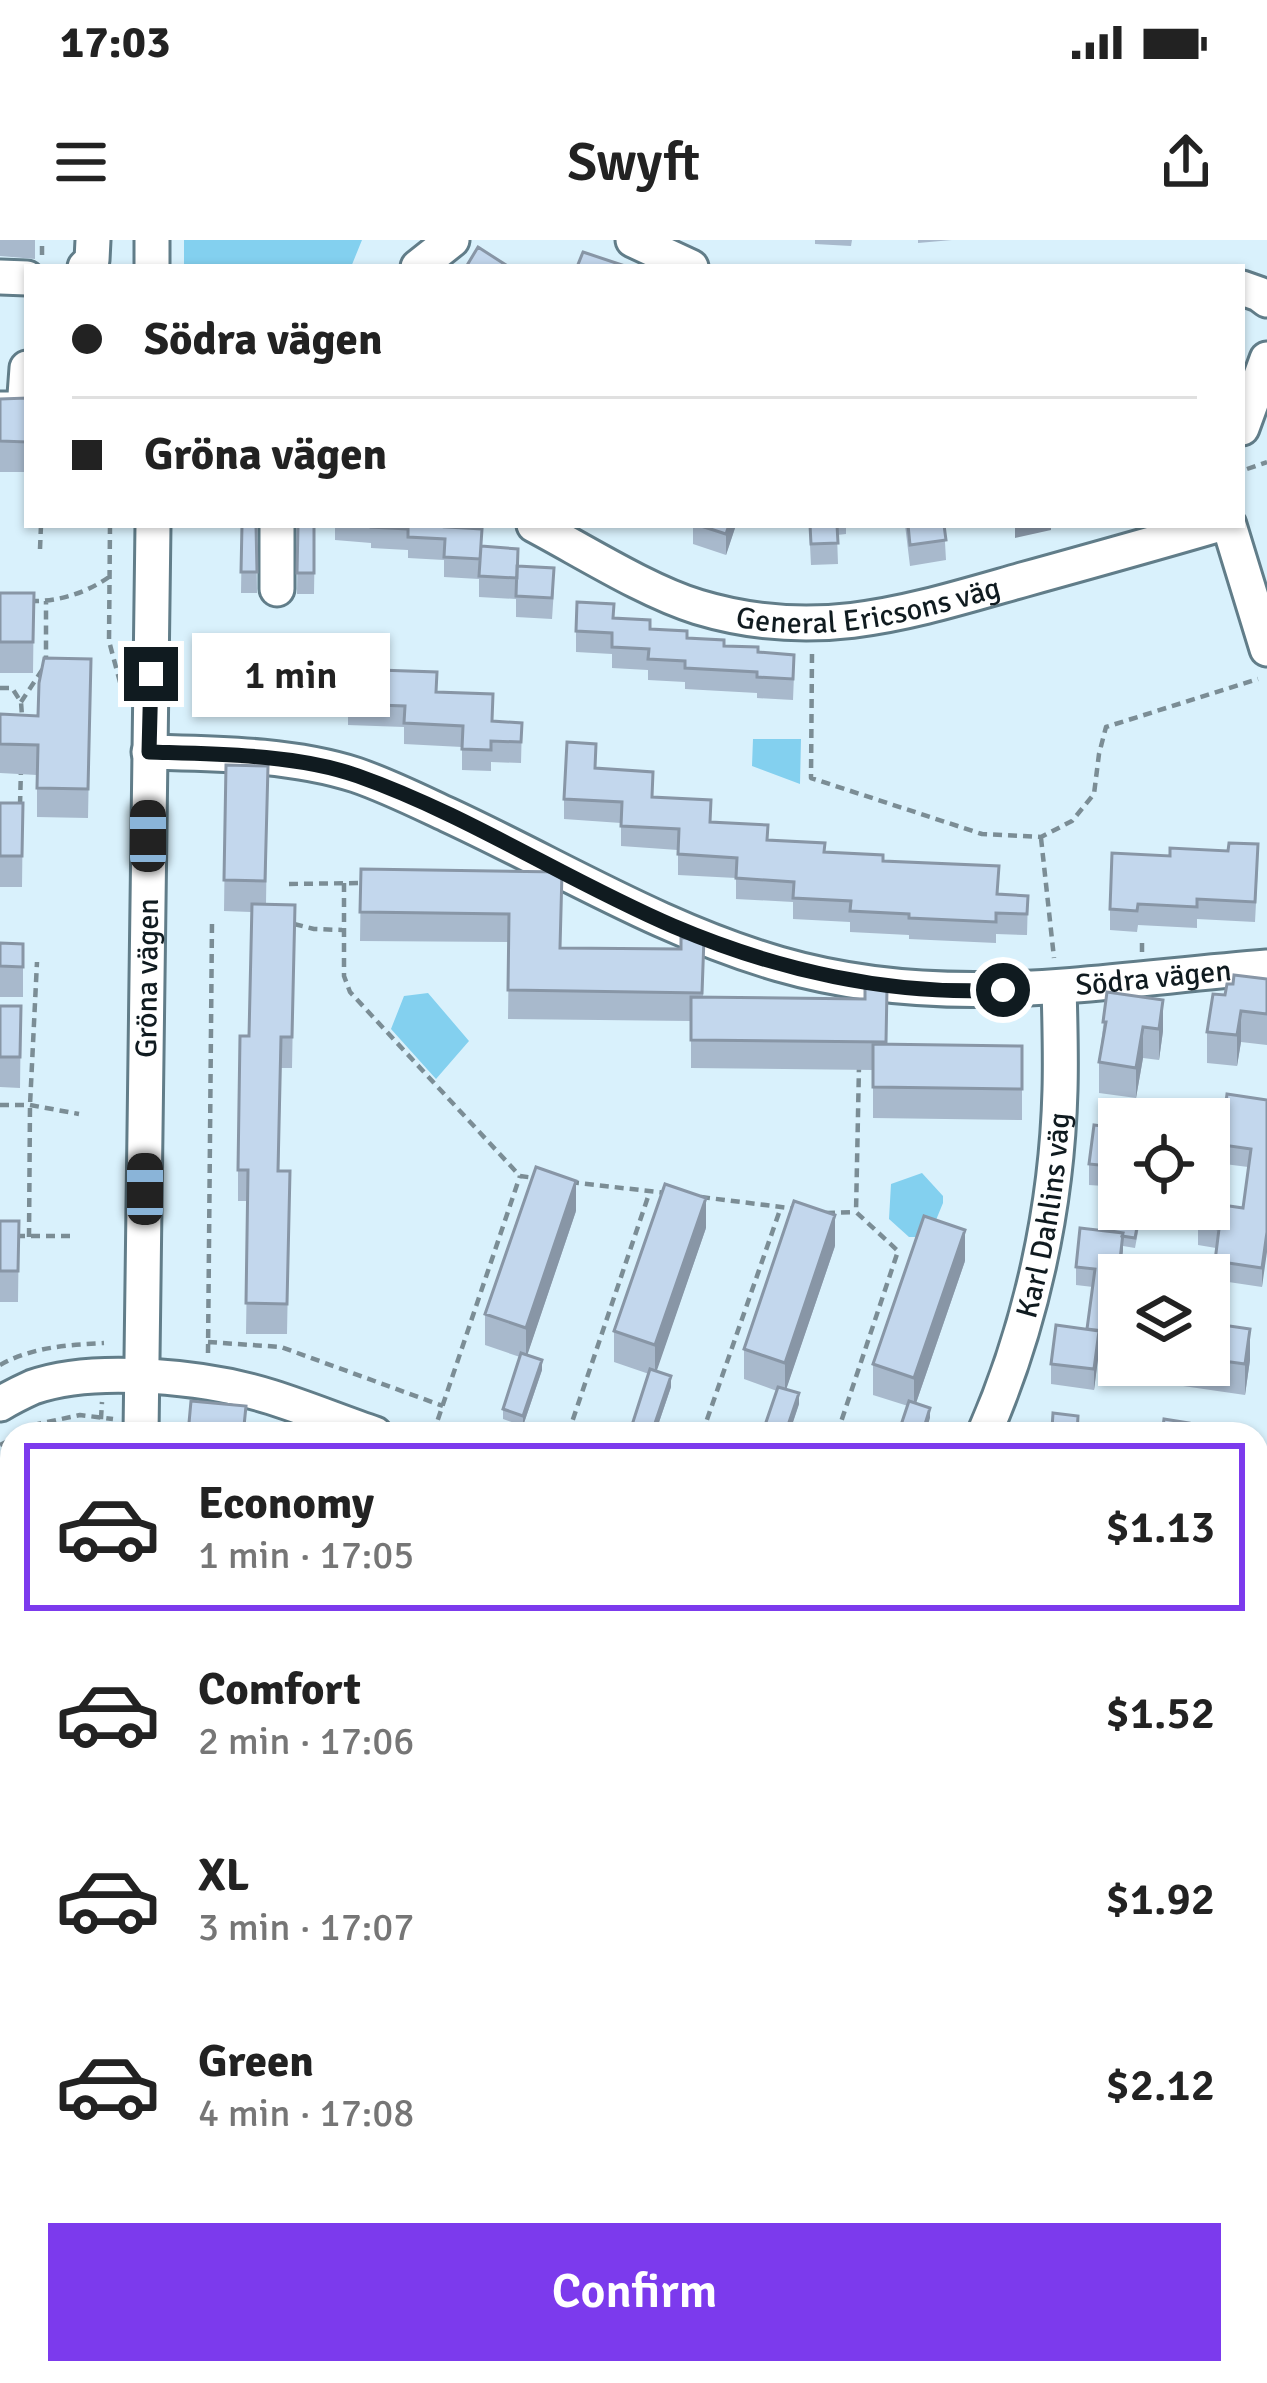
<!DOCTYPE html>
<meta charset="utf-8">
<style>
:root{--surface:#fff;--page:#f2f2f2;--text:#222;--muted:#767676;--line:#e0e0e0;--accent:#7c3aed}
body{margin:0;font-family:Signika,sans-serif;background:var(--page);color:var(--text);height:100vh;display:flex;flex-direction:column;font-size:45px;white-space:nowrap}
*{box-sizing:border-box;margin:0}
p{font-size:39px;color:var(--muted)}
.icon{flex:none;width:66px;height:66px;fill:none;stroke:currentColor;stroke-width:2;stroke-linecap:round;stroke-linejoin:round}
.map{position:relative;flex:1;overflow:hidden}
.sheet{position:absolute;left:0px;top:1182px;width:1269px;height:963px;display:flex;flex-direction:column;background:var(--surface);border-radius:36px 36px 0 0;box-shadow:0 3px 9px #0004}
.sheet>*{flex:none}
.guide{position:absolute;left:24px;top:24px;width:1221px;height:264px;border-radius:0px;box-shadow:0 3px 9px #0004;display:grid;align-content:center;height:264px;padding:0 48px;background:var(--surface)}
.controls{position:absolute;left:1098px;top:858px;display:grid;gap:24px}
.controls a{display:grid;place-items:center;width:132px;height:132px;border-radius:0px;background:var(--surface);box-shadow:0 3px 9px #0004;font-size:60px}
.end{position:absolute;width:54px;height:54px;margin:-27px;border:15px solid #101b20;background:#fff;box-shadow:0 0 0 6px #fff}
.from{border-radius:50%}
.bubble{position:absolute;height:84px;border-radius:0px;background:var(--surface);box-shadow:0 3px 9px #0004;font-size:39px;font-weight:600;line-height:84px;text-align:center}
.car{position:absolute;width:36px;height:72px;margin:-36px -18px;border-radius:15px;box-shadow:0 0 9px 3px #0007;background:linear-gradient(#222 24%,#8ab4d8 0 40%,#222 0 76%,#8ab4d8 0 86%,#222 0)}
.guide b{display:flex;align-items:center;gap:42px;height:114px;font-size:45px}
.guide b+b{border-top:3px solid var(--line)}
.guide i{width:30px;height:30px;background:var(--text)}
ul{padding:21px 0 0;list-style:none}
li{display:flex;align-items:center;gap:36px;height:168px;margin:0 24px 18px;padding:0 24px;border:6px solid transparent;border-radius:0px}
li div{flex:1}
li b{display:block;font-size:45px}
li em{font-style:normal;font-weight:600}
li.on{border-color:var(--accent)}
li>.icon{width:108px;height:108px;stroke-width:1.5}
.cta{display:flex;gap:24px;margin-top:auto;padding:24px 48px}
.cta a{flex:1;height:138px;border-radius:0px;background:var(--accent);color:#fff;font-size:48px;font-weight:600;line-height:138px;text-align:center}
.status{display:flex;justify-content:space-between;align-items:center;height:84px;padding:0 60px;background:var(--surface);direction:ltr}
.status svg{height:33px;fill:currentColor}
header{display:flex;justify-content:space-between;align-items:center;height:156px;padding:0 48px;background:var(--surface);font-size:54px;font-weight:600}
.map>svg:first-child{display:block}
.green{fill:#83d0ef}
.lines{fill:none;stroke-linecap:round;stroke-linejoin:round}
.minor-casing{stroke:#617d89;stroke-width:39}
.path{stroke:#7b8d95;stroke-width:4.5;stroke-dasharray:9 6;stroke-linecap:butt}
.minor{stroke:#fff;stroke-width:33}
.wall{fill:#a8b9cc}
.shaded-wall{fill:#8896a6}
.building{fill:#c3d7ed;stroke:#8896a6;stroke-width:3}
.route{stroke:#101b20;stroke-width:15}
.labels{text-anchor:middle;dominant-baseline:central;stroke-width:10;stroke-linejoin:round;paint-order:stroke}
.street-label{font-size:30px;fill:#101b20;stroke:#fff}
</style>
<div class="status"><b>17:03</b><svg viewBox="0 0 49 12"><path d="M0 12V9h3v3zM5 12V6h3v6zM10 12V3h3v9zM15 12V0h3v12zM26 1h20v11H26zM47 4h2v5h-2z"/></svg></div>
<header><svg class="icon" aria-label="menu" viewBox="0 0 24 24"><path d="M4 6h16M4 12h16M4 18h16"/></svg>Swyft<svg class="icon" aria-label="share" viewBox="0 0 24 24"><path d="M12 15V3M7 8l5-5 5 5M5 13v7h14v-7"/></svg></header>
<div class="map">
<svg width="1267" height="2143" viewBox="0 0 1267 2143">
<rect width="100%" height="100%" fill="#d9f1fc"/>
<!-- green -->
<path class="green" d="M 184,0 L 362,0 L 351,27 L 184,27 Z
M 753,499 L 801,499 L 800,544 L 752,526 Z
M 428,753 L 469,801 L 436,839 L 391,789 L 404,756 Z
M 922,933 L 943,956 L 943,963 L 929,997 L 909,997 L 889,979 L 891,944 Z
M 12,1553 L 12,1800 L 0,1800 L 0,1563 Z"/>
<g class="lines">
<!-- minor casing -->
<g class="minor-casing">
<g id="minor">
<path d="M 633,0 L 691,27"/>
<path d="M 85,27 L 92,20 L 93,0"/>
<path d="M 152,27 L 152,0"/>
<path d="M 418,27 L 452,0"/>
<path d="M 0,37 L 27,38"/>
<path d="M 1242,48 L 1259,54 L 1267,60"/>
<path d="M 0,169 L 24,169 L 27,128"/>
<path d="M 1242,188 L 1267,119"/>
<path id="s1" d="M 534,285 C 583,311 646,351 698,367 C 817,403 909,372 1022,340 C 1087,322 1152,304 1217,285"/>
<path d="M 1229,285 L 1267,409"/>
<path d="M 277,349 L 277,285"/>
<path id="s2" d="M 149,512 C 217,514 291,514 356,535 C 388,546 418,561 448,575 C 558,626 662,690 779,724 C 945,772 1100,740 1267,727"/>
<path d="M 0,1164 C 10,1158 22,1152 33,1147 C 95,1125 208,1137 271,1157 C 306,1168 340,1182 375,1194"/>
<path id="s3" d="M 141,1194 L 153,285"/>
<path id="s4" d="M 984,1194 C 1031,1087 1057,967 1060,850 C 1061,816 1060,782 1059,747"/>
<path d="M 1257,1405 L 1267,1326"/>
<path d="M 1257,1892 L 1267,1894"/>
<path d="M 0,1959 L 12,1960"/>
<path d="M 1257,2061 L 1267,2065"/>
<path d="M 512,2133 L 513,2143"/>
<path d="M 1010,2143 L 1031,2143"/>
</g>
</g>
<!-- path -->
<path class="path" d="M 42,15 L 42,0
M 1247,229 L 1267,222
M 110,285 L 109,401 L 121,446
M 40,309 L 41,285
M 30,361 C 58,362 86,353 109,337
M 812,414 L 811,538 L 982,594 L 1041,597 L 1072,581 L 1094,554 L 1099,514 L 1106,487 L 1258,439
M 0,448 L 12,448 L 21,462 L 22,476
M 21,462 L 46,424 L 46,361
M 20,565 L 21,529
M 1041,598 L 1054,718
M 344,643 L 344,736 L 350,752 L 520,936 L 535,938
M 289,644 L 361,643
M 294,684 L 314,689 L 342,690
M 1142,712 L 1142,698
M 0,865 L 30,865 L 79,874
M 570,942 L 666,953
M 701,957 L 797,969
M 826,973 L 856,972
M 16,996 L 76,996
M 29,997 L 30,865 L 37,722
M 208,1102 L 281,1107 L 443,1166
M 208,1113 L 212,682
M 0,1125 C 32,1107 67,1105 104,1103
M 20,1194 L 38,1184 L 80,1175 L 113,1179
M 100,1194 L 102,1162
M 433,1194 L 520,936
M 568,1194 L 650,951
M 702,1194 L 781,967
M 837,1194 L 898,1011 L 856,972 L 859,826
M 0,1205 L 12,1199
M 1257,1747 L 1267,1748
M 873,2133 L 873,2143
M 927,2133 L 943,2143"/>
<!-- minor -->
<use href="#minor" class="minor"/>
</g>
<!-- wall -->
<path class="wall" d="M 0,0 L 35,0 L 35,19 L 0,16 Z
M 815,0 L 852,0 L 851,6 L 815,4 Z
M 918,0 L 952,0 L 918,3 Z
M 27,158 L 27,232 L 0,232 L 0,159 Z
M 242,285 L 256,285 L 257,353 L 241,353 Z
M 298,285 L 315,285 L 314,354 L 297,354 Z
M 335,285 L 446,285 L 446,287 L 518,326 L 554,349 L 552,379 L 516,377 L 516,359 L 479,357 L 479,339 L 444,337 L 444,320 L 408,318 L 408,310 L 371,308 L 371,303 L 335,300 Z
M 693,285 L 736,285 L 726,315 L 693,304 Z
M 809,285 L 846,285 L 846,294 L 837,295 L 838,324 L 811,325 Z
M 905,285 L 944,285 L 946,320 L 910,326 Z
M 0,353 L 34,353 L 33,433 L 0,433 Z
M 614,378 L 687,398 L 758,412 L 794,435 L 793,460 L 757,458 L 757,453 L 685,449 L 685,442 L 648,440 L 648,430 L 612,428 L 612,414 L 576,412 L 576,391 Z
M 321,410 L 437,452 L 493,482 L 522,483 L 521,523 L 491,522 L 491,531 L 462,530 L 462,507 L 404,504 L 404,487 L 348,485 L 348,474 L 291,472 L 291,451 Z
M 91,419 L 88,578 L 37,577 L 37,535 L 0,533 L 0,474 L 38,476 Z
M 226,525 L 268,526 L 266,664 L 295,665 L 292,828 L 281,828 L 279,931 L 290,931 L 287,1094 L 246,1094 L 248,961 L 238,961 L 238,930 L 249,796 L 251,672 L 224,671 Z
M 596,528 L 653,557 L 711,582 L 768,600 L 825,612 L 883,621 L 999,654 L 1028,656 L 1027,695 L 996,694 L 996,703 L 909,699 L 909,695 L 850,692 L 850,682 L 793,679 L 793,662 L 736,659 L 736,638 L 678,635 L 678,610 L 621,606 L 621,583 L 564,579 L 564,559 Z
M 0,563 L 23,563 L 22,647 L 0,647 Z
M 1258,625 L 1255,682 L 1197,679 L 1197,688 L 1138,685 L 1137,692 L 1110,690 L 1110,669 Z
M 361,629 L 562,632 L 560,708 L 681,709 L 704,698 L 703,757 L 865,759 L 887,748 L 887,805 L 1022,806 L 1022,880 L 873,878 L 873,830 L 691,828 L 691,781 L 508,779 L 509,702 L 360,701 Z
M 0,703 L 23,704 L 23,757 L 0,757 Z
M 1267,739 L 1267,805 L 1241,802 L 1237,826 L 1207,823 L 1207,792 L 1225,755 L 1233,744 Z
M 1107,752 L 1163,791 L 1159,820 L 1143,818 L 1136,858 L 1099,853 L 1099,822 Z
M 0,766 L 21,766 L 20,848 L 0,847 Z
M 1267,860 L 1262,1047 L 1215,1040 L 1216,1008 L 1198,1005 L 1198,986 L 1243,968 L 1248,927 L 1209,922 L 1209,897 L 1225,870 Z
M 1119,888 L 1119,947 L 1089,945 L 1089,924 Z
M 576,971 L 527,1115 L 542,1130 L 523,1186 L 503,1179 L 503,1169 L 520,1117 L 485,1105 L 485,1074 Z
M 0,981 L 19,981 L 18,1062 L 0,1062 Z
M 1140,981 L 1135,1008 L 1123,1006 L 1112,1110 L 1099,1108 L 1094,1150 L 1051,1144 L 1051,1124 L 1087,1090 L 1093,1047 L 1076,1045 L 1076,1027 L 1111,991 Z
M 706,988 L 656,1131 L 671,1147 L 655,1194 L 632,1194 L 632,1185 L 649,1134 L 614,1122 L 614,1091 Z
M 835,1006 L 786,1149 L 799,1164 L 789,1194 L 762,1194 L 777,1151 L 744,1139 L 744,1109 Z
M 965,1021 L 916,1163 L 930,1178 L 908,1166 L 873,1155 L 873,1124 Z
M 1209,1083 L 1250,1120 L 1245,1155 L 1183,1146 L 1183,1125 L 1209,1125 Z
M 12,1246 L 12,1511 L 0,1511 L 0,1253 Z
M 1267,1587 L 1267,1704 L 1257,1702 L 1257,1619 Z
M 1257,1792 L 1267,1794 L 1267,1863 L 1260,1861 L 1260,1838 L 1257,1838 Z
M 0,1829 L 12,1830 L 12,1888 L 0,1884 Z
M 1257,1910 L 1267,1912 L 1267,1984 L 1257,1982 Z
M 12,2007 L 12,2062 L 10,2061 Z
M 12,2133 L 36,2133 L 35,2143 L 0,2143 Z
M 1089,2133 L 1118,2133 L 1115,2143 Z
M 1144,2133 L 1187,2133 L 1183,2140 L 1187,2143 L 1161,2143 Z"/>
<!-- shaded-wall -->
<path class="shaded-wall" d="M 729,285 L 736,285 L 726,315 L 726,294 Z
M 1015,285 L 1051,285 L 1051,290 L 1015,298 Z
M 1163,760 L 1163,791 L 1159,820 L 1159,789 Z
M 1241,771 L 1241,802 L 1237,826 L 1237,795 Z
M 1143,787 L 1143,818 L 1136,858 L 1136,828 Z
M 576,941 L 576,971 L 526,1119 L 526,1088 Z
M 706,958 L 706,988 L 655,1136 L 655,1105 Z
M 835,975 L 835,1006 L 785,1153 L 785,1123 Z
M 965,990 L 965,1021 L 914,1169 L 914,1138 Z
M 1267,992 L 1267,1012 L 1262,1047 L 1262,1028 Z
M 1123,993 L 1123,1010 L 1112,1110 L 1112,1092 Z
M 1250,1089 L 1250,1120 L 1245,1155 L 1245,1124 Z
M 1099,1091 L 1099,1112 L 1094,1150 L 1094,1129 Z
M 542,1120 L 542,1130 L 523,1186 L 523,1176 Z
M 671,1136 L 671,1147 L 655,1194 L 652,1194 Z
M 799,1153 L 799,1164 L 789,1194 L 785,1194 Z
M 930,1168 L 930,1178 L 925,1194 L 922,1194 Z
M 1176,2133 L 1187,2133 L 1181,2143 L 1176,2143 Z"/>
<!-- building -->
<path class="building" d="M 478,7 L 509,27 L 466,27 Z
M 583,12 L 628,27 L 577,27 Z
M 27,158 L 27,202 L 0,201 L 0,159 Z
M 242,285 L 256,285 L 257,332 L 241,332 Z
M 298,285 L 314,285 L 314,333 L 297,333 Z
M 371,285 L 446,285 L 445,287 L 482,289 L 480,319 L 444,317 L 445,299 L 408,297 L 408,289 L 371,287 Z
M 698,285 L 729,285 L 726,294 Z
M 810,285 L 837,285 L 838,303 L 811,304 Z
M 908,285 L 944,285 L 946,300 L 910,305 Z
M 481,306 L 518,309 L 517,338 L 479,336 Z
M 517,326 L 554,328 L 552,358 L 516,356 Z
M 0,353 L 34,353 L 33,402 L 0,402 Z
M 577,362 L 614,364 L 613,378 L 650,380 L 650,389 L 687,391 L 687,398 L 724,400 L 724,406 L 758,407 L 758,412 L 794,415 L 793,439 L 757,437 L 757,432 L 685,428 L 685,421 L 648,419 L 649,409 L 612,407 L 612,393 L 576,391 Z
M 293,398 L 322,400 L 321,410 L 380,413 L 379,430 L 437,432 L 436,452 L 493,454 L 492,481 L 522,483 L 521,502 L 491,501 L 491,510 L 462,509 L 463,486 L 404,483 L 405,466 L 348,464 L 348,453 L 291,451 Z
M 44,418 L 91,419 L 88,549 L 37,548 L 38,505 L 0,504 L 0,474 L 38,476 L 39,443 Z
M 567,502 L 596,504 L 595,528 L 653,532 L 652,557 L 711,560 L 710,582 L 768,585 L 767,600 L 825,603 L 824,612 L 883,615 L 883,621 L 999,626 L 997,654 L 1028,656 L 1027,674 L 996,673 L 996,682 L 909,678 L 909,674 L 850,671 L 851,661 L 793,658 L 794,642 L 736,638 L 737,618 L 678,614 L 679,589 L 621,586 L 622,562 L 564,559 Z
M 226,525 L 268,526 L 265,641 L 224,640 Z
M 0,563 L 23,563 L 22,616 L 0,616 Z
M 1229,603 L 1258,604 L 1255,662 L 1197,659 L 1197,667 L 1138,664 L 1137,671 L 1110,669 L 1112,613 L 1170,616 L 1170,608 L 1228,611 Z
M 361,629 L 562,632 L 560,708 L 681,709 L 681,698 L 704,698 L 702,753 L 508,750 L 509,674 L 360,672 Z
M 252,664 L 295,665 L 292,797 L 281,797 L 278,931 L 290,931 L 287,1064 L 246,1063 L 248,930 L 238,930 L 240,796 L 249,796 Z
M 0,703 L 23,704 L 23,727 L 0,726 Z
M 1234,735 L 1267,739 L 1267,774 L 1241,771 L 1237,795 L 1207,792 L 1213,754 L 1225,755 L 1227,744 L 1233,744 Z
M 865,748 L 887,748 L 886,802 L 691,800 L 691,757 L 865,759 Z
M 1107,752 L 1163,760 L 1159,789 L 1143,787 L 1136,828 L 1099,822 L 1106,782 L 1103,782 Z
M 0,766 L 21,766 L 20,817 L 0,817 Z
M 873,804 L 1022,806 L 1022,849 L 873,847 Z
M 1227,854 L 1267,860 L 1267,992 L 1262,1028 L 1215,1021 L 1219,989 L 1198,986 L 1200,969 L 1209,969 L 1209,963 L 1243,968 L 1251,909 L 1209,903 L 1213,869 L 1225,870 Z
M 1128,873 L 1153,876 L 1153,879 L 1127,879 Z
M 1094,885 L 1119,888 L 1119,927 L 1089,924 Z
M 536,927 L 576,941 L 526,1088 L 485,1074 Z
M 665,944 L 706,958 L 655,1105 L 614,1091 Z
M 794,961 L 835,975 L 785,1123 L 744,1109 Z
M 1115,966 L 1119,967 L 1119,969 L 1140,971 L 1135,998 L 1122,996 L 1123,993 L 1111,991 Z
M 924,976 L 965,990 L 914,1138 L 873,1124 Z
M 0,981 L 19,981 L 18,1031 L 0,1031 Z
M 1080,988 L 1123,993 L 1112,1092 L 1087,1089 L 1095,1029 L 1076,1027 Z
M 1209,1083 L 1250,1089 L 1245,1124 L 1209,1119 Z
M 1056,1085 L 1099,1091 L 1094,1129 L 1051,1124 Z
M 521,1113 L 542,1120 L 523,1176 L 503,1169 Z
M 650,1129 L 671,1136 L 652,1192 L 632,1185 Z
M 778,1147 L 799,1153 L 785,1194 L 762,1194 Z
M 191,1161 L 246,1166 L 244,1186 L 273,1194 L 188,1194 Z
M 909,1161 L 930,1168 L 922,1194 L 898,1194 Z
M 1053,1173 L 1078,1176 L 1077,1194 L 1063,1194 L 1063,1190 L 1052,1189 Z
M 1164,1179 L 1189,1183 L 1187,1194 L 1162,1194 Z
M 1020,1185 L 1063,1190 L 1063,1194 L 1019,1194 Z
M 12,1246 L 12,1481 L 0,1481 L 0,1253 Z
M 1261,1586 L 1267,1587 L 1267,1673 L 1257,1672 L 1259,1656 L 1257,1655 L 1257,1619 Z
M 1257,1792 L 1267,1794 L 1267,1842 L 1260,1840 L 1263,1818 L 1257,1817 Z
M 0,1829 L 12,1830 L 12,1862 L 0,1857 Z
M 1257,1910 L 1267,1912 L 1267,1964 L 1257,1962 Z
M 0,2084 L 12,2085 L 12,2133 L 28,2133 L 28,2143 L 0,2143 Z
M 420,2133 L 478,2133 L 477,2143 L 420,2143 Z
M 565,2133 L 664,2135 L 664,2133 L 720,2133 L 720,2143 L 564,2143 Z
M 1218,2133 L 1242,2133 L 1253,2143 L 1209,2143 Z"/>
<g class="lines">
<!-- route -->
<path class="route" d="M 151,434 L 149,512 C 214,514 297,514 358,536 C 468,575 566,640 673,686 C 776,730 890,756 1003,750"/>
</g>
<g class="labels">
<!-- street labels -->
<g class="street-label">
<text stroke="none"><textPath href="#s1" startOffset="357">General Ericsons väg</textPath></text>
<text stroke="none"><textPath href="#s2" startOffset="1050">Södra vägen</textPath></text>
<text stroke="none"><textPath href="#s3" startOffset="456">Gröna vägen</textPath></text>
<text stroke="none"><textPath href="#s4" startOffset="228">Karl Dahlins väg</textPath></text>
</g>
</g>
</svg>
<div class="controls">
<a><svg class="icon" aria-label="locate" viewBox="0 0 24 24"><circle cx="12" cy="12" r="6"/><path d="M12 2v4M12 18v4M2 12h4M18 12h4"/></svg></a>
<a><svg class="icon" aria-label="layers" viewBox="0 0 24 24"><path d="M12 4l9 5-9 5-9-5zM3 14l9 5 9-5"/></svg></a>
</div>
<i class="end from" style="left:1003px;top:750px"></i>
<i class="end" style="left:151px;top:434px"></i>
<div class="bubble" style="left:192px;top:393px;width:198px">1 min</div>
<i class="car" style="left:148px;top:596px;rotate:0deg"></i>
<i class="car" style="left:145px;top:949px;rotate:0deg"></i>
<div class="guide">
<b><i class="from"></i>Södra vägen</b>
<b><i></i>Gröna vägen</b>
</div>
<section class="sheet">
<ul>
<li class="on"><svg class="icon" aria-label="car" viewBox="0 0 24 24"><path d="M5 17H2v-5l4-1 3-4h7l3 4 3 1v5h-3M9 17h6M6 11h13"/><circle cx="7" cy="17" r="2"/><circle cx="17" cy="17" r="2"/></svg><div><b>Economy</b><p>1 min · 17:05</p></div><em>$1.13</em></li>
<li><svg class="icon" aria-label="car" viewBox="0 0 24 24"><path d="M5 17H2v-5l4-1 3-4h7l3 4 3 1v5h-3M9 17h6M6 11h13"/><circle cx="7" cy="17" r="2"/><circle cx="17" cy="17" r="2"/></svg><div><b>Comfort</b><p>2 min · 17:06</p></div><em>$1.52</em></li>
<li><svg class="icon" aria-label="car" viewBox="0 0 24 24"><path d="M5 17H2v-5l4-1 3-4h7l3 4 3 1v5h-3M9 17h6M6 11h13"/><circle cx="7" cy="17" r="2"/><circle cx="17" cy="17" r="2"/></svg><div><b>XL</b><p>3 min · 17:07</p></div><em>$1.92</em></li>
<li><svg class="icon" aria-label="car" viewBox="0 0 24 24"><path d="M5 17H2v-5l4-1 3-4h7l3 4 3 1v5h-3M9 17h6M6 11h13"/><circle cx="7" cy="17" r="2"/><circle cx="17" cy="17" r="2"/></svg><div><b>Green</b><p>4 min · 17:08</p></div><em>$2.12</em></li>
</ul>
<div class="cta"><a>Confirm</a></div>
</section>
</div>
